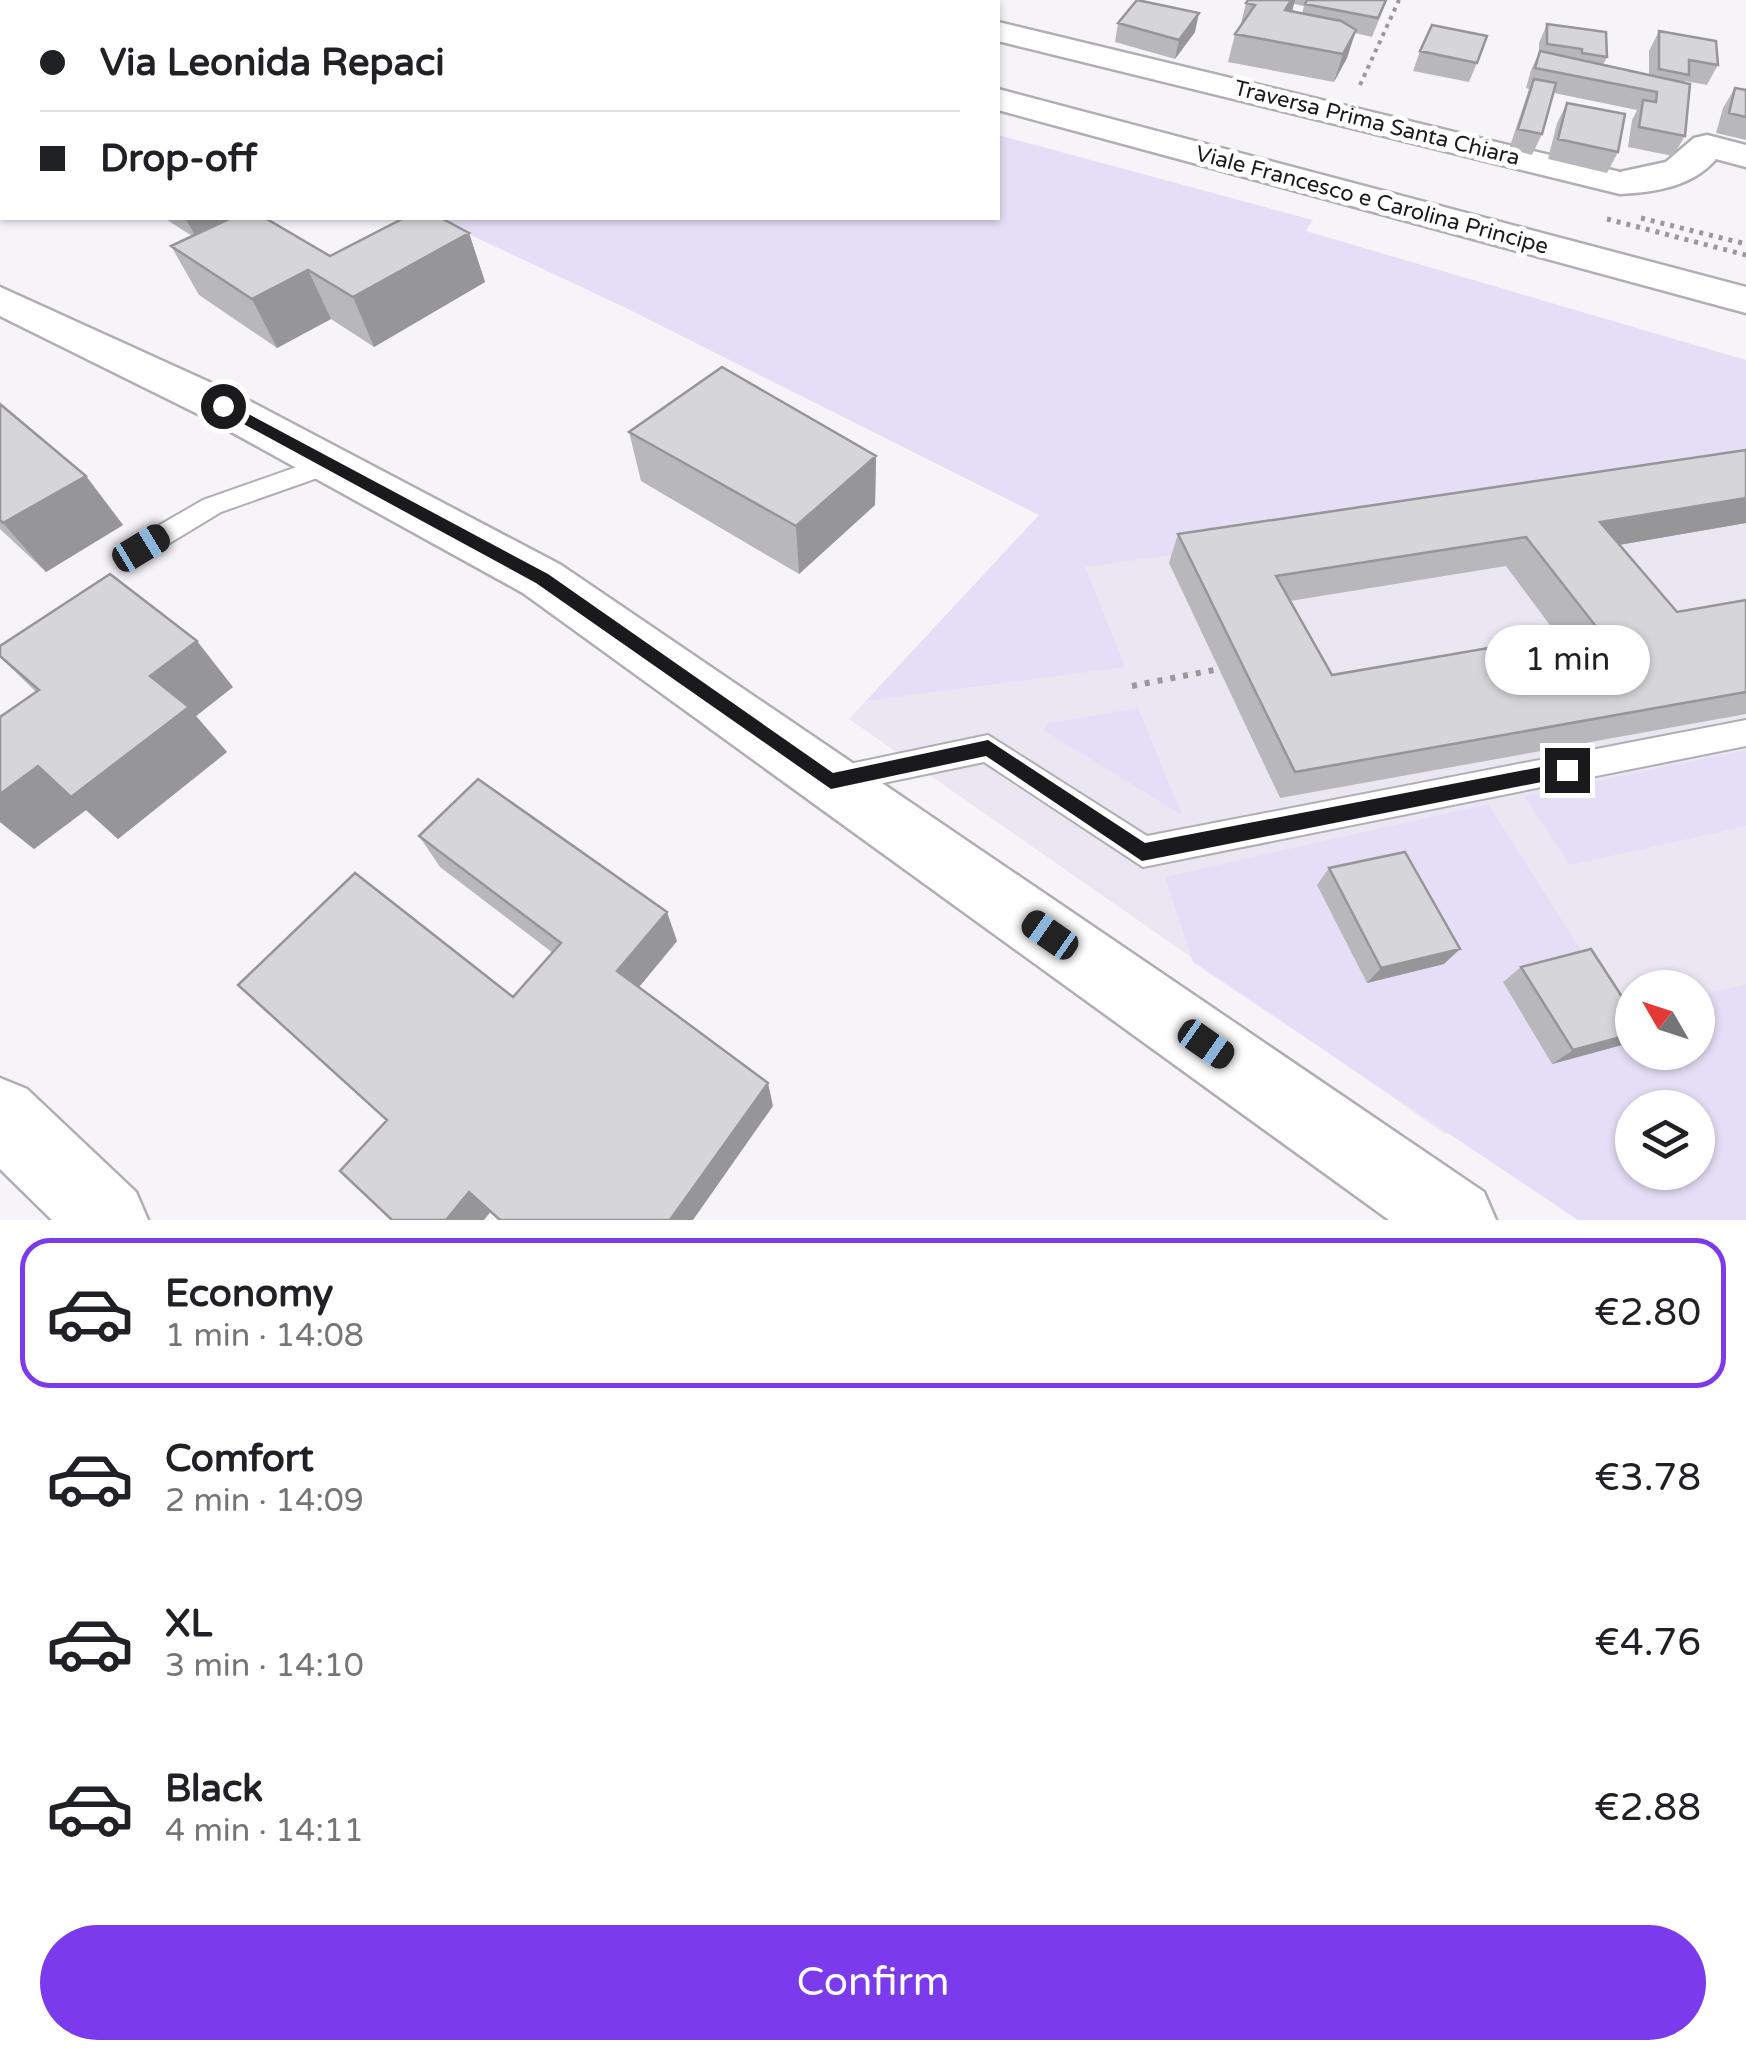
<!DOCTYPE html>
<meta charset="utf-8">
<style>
:root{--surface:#fff;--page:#f6f6f6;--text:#202124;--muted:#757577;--line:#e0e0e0;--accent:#7c3aed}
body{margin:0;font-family:"Varela Round",sans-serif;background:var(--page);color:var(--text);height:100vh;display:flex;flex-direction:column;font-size:38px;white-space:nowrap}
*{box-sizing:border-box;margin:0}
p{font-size:32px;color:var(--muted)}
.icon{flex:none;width:55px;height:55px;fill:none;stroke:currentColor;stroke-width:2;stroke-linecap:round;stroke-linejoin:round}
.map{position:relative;height:1220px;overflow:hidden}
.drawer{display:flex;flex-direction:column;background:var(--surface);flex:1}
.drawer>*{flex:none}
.guide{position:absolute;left:0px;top:0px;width:1000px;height:220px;box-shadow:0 2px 8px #0004;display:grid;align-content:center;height:220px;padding:0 40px;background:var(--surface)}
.needle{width:65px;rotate:309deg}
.buttons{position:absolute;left:1615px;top:970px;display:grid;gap:20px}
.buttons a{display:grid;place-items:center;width:100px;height:100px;border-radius:50%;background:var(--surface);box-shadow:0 2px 8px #0004;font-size:50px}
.end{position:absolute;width:45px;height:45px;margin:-22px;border:12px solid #1a191b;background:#fff;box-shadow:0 0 0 5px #fff}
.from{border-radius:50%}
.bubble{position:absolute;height:70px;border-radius:35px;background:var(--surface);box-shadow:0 2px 8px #0004;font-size:32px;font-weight:600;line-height:70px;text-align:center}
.car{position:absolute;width:30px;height:60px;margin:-30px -15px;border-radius:12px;box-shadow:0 0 8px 2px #0007;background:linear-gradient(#222 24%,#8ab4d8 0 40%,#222 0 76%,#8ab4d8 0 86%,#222 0)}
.guide b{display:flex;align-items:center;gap:35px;height:95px;font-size:38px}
.guide b+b{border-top:2px solid var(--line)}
.guide i{width:25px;height:25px;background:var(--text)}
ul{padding:18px 0 0;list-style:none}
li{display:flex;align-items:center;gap:30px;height:150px;margin:0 20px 15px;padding:0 20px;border:5px solid transparent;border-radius:30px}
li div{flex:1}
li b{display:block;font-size:38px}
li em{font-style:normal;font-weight:600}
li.on{border-color:var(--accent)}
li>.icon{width:90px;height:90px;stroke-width:1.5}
.cta{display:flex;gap:20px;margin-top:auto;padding:20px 40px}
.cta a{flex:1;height:115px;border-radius:60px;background:var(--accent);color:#fff;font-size:40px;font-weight:600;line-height:115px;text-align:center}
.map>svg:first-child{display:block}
.built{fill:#eae7f2;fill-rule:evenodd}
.green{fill:#e6def6;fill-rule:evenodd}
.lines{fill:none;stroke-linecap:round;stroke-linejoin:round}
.lane-casing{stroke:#b0aeb3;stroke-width:4}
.street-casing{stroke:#b0aeb3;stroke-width:5}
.secondary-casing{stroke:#b0aeb3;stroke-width:5}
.path-far2{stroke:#9a989c;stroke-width:4;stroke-dasharray:4 5;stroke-linecap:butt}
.path-far1{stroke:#9a989c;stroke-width:5;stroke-dasharray:4 6;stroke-linecap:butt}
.path{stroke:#9a989c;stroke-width:6;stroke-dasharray:5 8;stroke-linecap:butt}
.lane{fill:#fff;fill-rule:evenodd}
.street{fill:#fff;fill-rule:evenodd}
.secondary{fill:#fff;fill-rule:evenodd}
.wall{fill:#b8b7bb;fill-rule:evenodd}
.shaded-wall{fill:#969598}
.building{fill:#d6d5d9;stroke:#969598;stroke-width:2.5;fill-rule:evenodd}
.route{fill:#1a191b}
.labels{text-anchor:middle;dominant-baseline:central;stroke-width:10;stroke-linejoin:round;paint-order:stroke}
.far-street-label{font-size:22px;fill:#1a191b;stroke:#fff}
</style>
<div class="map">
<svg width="1746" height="1220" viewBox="0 0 1746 1220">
<rect width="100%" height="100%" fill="#f6f4f9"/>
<!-- built -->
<path class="built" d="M 1746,360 L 1746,1073 L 1445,1134 L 849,719 L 1040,515 ZM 1632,988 L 1698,988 L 1698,1052 L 1632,1052 Z"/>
<!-- green -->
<path class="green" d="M 998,135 L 1313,220 L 1306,231 L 1746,360 L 1746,473 L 1085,567 L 1125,667 L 866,701 L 1039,515 L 624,307 L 434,218 L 998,218 Z
M 1138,708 L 1182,815 L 1043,730 L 1049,723 Z
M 1746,750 L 1746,826 L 1570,865 L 1524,796 Z
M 1488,804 L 1621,1013 L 1632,1011 L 1632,1052 L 1698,1052 L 1698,996 L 1746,984 L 1746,1220 L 1578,1220 L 1193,962 L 1165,877 ZM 1632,1108 L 1698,1108 L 1698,1172 L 1632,1172 Z"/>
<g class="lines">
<!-- lane casing -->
<g class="lane-casing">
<path id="lane" d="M 331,455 L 343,464 L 340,470 L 221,512 L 150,555 L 132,555 L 128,548 L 132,541 L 203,500 Z
M 1746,720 L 1746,746 L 1143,867 L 984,762 L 835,793 L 824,790 L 820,780 L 824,770 L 835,767 L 988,735 L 1147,836 Z"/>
</g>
<!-- street casing -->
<g class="street-casing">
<path id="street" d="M 910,0 L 940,0 L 941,2 L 911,2 Z
M 998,22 L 1620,172 L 1666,162 L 1694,138 L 1707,135 L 1746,145 L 1746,167 L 1716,159 C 1692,187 1655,192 1620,194 L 998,41 Z
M 0,287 L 240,396 L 561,565 L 1484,1192 L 1496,1220 L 1389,1220 L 523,593 L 206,418 L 0,316 Z
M 0,1078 L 27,1089 L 136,1192 L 148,1220 L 52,1220 L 0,1169 Z"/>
</g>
<!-- secondary casing -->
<g class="secondary-casing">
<path id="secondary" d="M 613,0 L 651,0 L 652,2 L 614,2 Z
M 683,0 L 721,0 L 722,2 L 684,2 Z
M 998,89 L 1746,287 L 1746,313 L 998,110 Z"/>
</g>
<!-- path-far2 -->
<path class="path-far2" d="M 554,0 L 563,2
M 577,0 L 587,2
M 751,0 L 761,2
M 783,0 L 792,2
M 1360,85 L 1399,0"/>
<!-- path-far1 -->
<path class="path-far1" d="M 1641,218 L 1746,244
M 1607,219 L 1746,255"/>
<!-- path -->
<path class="path" d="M 1132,686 L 1219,669"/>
<!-- lane -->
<use href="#lane" class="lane"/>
<!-- street -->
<use href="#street" class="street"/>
<!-- secondary -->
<use href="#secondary" class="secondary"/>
</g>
<!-- wall -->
<path class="wall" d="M 342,0 L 473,0 L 474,2 L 343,2 Z
M 1248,0 L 1387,0 L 1372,37 L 1355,33 L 1347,58 L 1334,82 L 1228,62 L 1235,34 L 1240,27 L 1246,3 ZM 1294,4 L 1304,6 L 1302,13 L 1292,11 Z
M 1118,23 L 1195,32 L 1175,59 L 1115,42 Z
M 1547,24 L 1607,57 L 1603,65 L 1649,75 L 1649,51 L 1659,31 L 1718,65 L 1707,85 L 1685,81 L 1684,83 L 1685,136 L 1673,156 L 1628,147 L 1632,120 L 1637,110 L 1554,93 L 1542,134 L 1532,155 L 1509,149 L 1529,89 L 1526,88 L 1531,70 L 1539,53 L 1539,43 Z
M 1420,51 L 1477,63 L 1469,82 L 1413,71 Z
M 1735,88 L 1746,90 L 1746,140 L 1716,133 L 1723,108 Z
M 1567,103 L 1618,152 L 1607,173 L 1548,159 L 1557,123 Z
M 164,218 L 265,218 L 330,256 L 469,233 L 485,282 L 374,347 L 331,319 L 277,348 L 199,295 L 171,246 L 192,236 Z
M 0,404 L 86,476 L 123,525 L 46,572 L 0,529 Z
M 629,432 L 876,456 L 875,505 L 799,574 L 641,481 Z
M 1746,450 L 1746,523 L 1619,545 L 1677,612 L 1746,600 L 1746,714 L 1280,798 L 1169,563 L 1178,534 ZM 1506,566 L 1558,636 L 1332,675 L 1290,601 Z
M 0,657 L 233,687 L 196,716 L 227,752 L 118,839 L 86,810 L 34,849 L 0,822 L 0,717 L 36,692 Z
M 419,836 L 677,941 L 639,987 L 773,1106 L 513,997 L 553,953 L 440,867 Z
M 1329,868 L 1444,964 L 1367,983 L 1317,885 Z
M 1521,967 L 1632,1012 L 1632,1039 L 1622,1045 L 1552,1064 L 1503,982 Z"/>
<!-- shaded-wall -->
<path class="shaded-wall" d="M 457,0 L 473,0 L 474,2 L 453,2 Z
M 1291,0 L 1295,0 L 1291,16 L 1285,10 Z
M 1199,13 L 1195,32 L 1175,59 L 1179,40 Z
M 1356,30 L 1347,58 L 1334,82 L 1343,54 Z
M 0,64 L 2,68 L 2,96 L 0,98 Z
M 2,152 L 2,212 L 0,213 L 0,153 Z
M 185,218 L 243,218 L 197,239 Z
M 469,233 L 485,282 L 374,347 L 353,297 Z
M 308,270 L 331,319 L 277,348 L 252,299 Z
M 876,456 L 875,505 L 799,574 L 796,526 Z
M 86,476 L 123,525 L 46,572 L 3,523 Z
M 1746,498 L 1746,523 L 1578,552 L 1600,522 Z
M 197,641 L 233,687 L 196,716 L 227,752 L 118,839 L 86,810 L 34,849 L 0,822 L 0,794 L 150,676 Z
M 667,912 L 677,941 L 630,998 L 617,971 Z
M 1460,949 L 1444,964 L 1367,983 L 1381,968 Z
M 1632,1034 L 1632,1039 L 1622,1045 L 1552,1064 L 1573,1050 Z
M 768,1083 L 773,1106 L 693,1220 L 670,1220 Z
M 469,1192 L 492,1210 L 484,1220 L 446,1220 Z"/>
<!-- building -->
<path class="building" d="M 382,0 L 457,0 L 453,2 L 391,2 Z
M 1137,0 L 1199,13 L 1179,40 L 1118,23 Z
M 1248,0 L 1291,0 L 1285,10 L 1341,21 L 1356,30 L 1343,54 L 1235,34 L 1255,5 L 1246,3 Z
M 1307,0 L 1386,0 L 1378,18 L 1305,4 Z
M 1547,24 L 1606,32 L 1607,57 L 1582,53 L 1582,49 L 1547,44 Z
M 1432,25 L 1487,36 L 1477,63 L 1420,51 Z
M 1659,31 L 1716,41 L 1718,65 L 1689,60 L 1689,75 L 1659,69 Z
M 1540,51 L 1690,84 L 1685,136 L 1639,127 L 1643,100 L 1656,102 L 1657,92 L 1535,68 Z
M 1534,79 L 1556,83 L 1542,134 L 1518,129 Z
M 1735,88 L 1746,90 L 1746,117 L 1729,113 Z
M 1567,103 L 1625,114 L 1618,152 L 1558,139 Z
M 0,122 L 2,124 L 2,152 L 0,153 Z
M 231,218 L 265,218 L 330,256 L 404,218 L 441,218 L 469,233 L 353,297 L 308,270 L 252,299 L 171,246 Z
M 722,367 L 876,456 L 796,526 L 629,432 Z
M 0,404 L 86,476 L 3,523 L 0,520 Z
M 1746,450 L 1746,498 L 1600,522 L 1677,612 L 1746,600 L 1746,692 L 1295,772 L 1178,534 ZM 1526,537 L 1598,629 L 1332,675 L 1276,576 Z
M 110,574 L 197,641 L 150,676 L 189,707 L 71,797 L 38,766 L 0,794 L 0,717 L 39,690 L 0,656 L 0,646 Z
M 478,779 L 667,912 L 617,971 L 768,1083 L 670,1220 L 500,1220 L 469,1192 L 446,1220 L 392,1220 L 340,1171 L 387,1120 L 238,985 L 355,873 L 513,997 L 561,943 L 419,836 Z
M 1405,852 L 1460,949 L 1381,968 L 1329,868 Z
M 1591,949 L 1632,1012 L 1632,1034 L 1573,1050 L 1521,967 Z"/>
<!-- route -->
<path class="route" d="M 218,403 L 228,403 L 548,574 L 833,773 L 988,740 L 1145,843 L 1567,762 L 1576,770 L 1567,777 L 1142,861 L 986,756 L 831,789 L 536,583 L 218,410 Z"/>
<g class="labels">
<!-- far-street labels -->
<g class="far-street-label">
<text transform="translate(1377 123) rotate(14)">Traversa Prima Santa Chiara</text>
<text transform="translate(1372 200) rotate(15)">Viale Francesco e Carolina Principe</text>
</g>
</g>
</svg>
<div class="buttons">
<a><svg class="needle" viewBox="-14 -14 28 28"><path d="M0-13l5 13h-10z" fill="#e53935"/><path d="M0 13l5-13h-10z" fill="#757577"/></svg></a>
<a><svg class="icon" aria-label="layers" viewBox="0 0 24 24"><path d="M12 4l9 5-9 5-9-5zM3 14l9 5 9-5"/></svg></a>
</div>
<i class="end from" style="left:223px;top:406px"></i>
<i class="end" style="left:1567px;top:770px"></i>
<div class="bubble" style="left:1485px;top:625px;width:165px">1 min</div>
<i class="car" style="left:141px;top:548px;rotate:59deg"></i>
<i class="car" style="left:1050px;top:935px;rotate:305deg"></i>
<i class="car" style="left:1206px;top:1044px;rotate:125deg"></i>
<div class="guide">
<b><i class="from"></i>Via Leonida Repaci</b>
<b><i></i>Drop-off</b>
</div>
</div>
<section class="drawer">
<ul>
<li class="on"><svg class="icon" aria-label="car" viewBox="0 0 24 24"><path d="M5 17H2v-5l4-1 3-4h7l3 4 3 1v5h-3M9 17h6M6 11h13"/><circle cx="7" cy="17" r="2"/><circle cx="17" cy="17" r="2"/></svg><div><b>Economy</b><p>1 min · 14:08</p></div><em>€2.80</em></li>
<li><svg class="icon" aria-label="car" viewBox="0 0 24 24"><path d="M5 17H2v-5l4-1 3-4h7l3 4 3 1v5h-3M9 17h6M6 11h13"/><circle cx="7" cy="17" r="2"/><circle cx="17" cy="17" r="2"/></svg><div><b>Comfort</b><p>2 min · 14:09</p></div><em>€3.78</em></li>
<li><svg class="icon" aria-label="car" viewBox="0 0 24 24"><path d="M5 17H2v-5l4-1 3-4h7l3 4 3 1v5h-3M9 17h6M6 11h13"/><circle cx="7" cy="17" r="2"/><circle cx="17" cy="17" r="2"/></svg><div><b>XL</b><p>3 min · 14:10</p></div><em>€4.76</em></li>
<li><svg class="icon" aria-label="car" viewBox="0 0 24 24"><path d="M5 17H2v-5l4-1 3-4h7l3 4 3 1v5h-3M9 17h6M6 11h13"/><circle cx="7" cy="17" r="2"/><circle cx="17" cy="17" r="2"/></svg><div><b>Black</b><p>4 min · 14:11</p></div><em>€2.88</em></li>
</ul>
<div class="cta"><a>Confirm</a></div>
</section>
